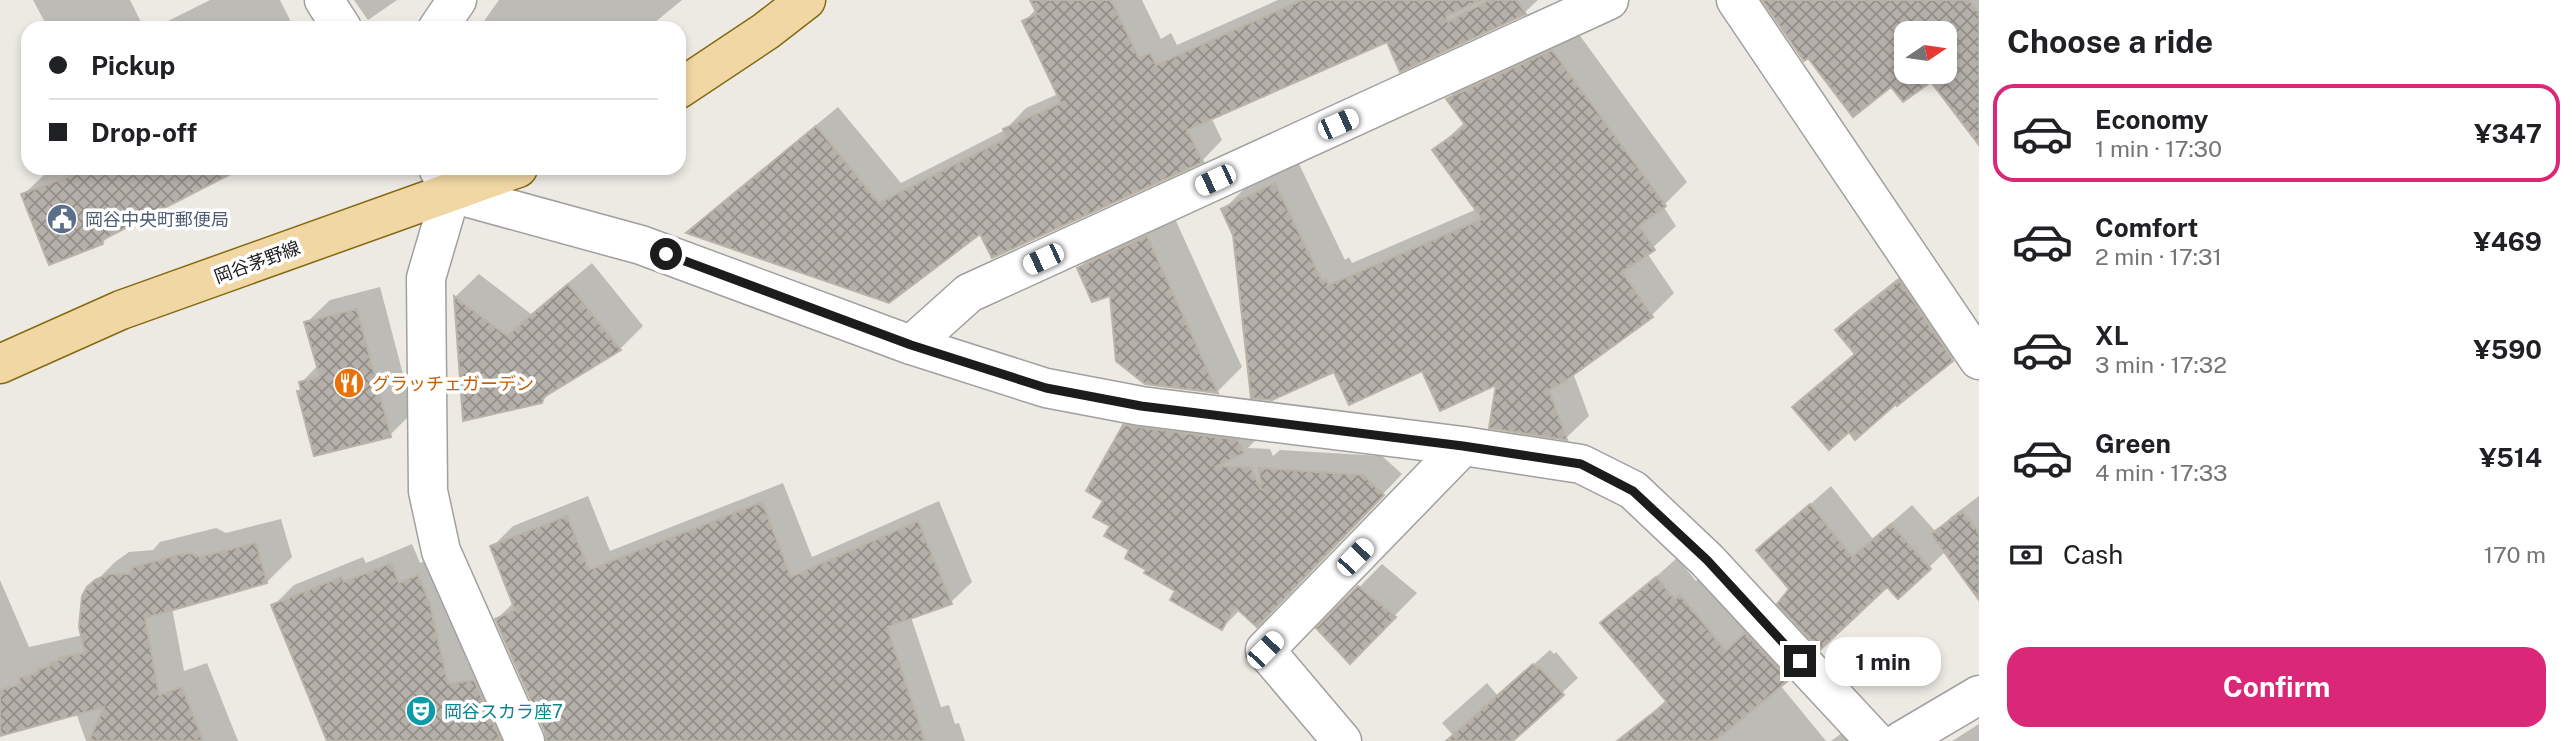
<!DOCTYPE html>
<meta charset="utf-8">
<style>
:root{--surface:#fff;--page:#f6f6f6;--text:#202124;--muted:#757577;--line:#e0e0e0;--accent:#db2777}
body{margin:0;font-family:"Public Sans","Noto Sans JP",sans-serif;background:var(--page);color:var(--text);height:100vh;display:flex;flex-direction:column;font-size:26px;white-space:nowrap}
*{box-sizing:border-box;margin:0}
p{font-size:23px;color:var(--muted)}
.icon{flex:none;width:38px;height:38px;fill:none;stroke:currentColor;stroke-width:2;stroke-linecap:round;stroke-linejoin:round}
.map{position:relative;flex:1;overflow:hidden}
.panel{display:flex;flex-direction:column;background:var(--surface);width:595px}
.panel>*{flex:none}
.hud{position:absolute;left:21px;top:21px;width:665px;height:154px;border-radius:21px;box-shadow:0 4px 10px #0003;display:grid;align-content:center;height:154px;padding:0 28px;background:var(--surface)}
.needle{width:46px;rotate:77deg}
.buttons{position:absolute;left:1894px;top:21px;display:grid;gap:14px}
.buttons a{display:grid;place-items:center;width:63px;height:63px;border-radius:14px;background:var(--surface);box-shadow:0 4px 10px #0003;font-size:35px}
.end{position:absolute;width:32px;height:32px;margin:-16px;border:9px solid #1c1c1c;background:#fff;box-shadow:0 0 0 4px #fff}
.from{border-radius:50%}
.bubble{position:absolute;height:49px;border-radius:21px;background:var(--surface);box-shadow:0 4px 10px #0003;font-size:23px;font-weight:700;line-height:49px;text-align:center}
.car{position:absolute;width:21px;height:42px;margin:-21px -10px;border-radius:9px;box-shadow:0 0 5px 2px #0007;background:linear-gradient(#fff 24%,#345 0 40%,#fff 0 76%,#345 0 86%,#fff 0)}
.hud b{display:flex;align-items:center;gap:24px;height:66px;font-size:26px}
.hud b+b{border-top:2px solid var(--line)}
.hud i{width:18px;height:18px;background:var(--text)}
ul{padding:0;list-style:none}
li{display:flex;align-items:center;gap:21px;height:98px;margin:0 14px 10px;padding:0 14px;border:4px solid transparent;border-radius:21px}
li div{flex:1}
li b{display:block;font-size:26px}
li em{font-style:normal;font-weight:700}
li.current{border-color:var(--accent)}
li>.icon{width:63px;height:63px;stroke-width:1.5}
h2{padding:0 28px;font-size:32px;line-height:84px}
.pay{display:flex;align-items:center;gap:18px;height:77px;padding:0 28px;font-size:26px}
.pay p{margin-inline-start:auto}
.button{display:flex;gap:14px;margin-top:auto;padding:14px 28px}
.button a{flex:1;height:80px;border-radius:21px;background:var(--accent);color:#fff;font-size:28px;font-weight:700;line-height:80px;text-align:center}
main{display:flex;flex:1;min-height:0}
.map>svg:first-child{display:block}
.shadow{fill:#0003;fill-rule:evenodd}
.building{fill:url(#building-cross-hatch);stroke:#bcb3a7;stroke-width:2;fill-rule:evenodd}
.lines{fill:none;stroke-linecap:round;stroke-linejoin:round}
.street-casing{stroke:#a0a0a0;stroke-width:41}
.primary-casing{stroke:#846910;stroke-width:41}
.street{stroke:#fff;stroke-width:38}
.primary{stroke:#f1d7a4;stroke-width:38}
.route{stroke:#1c1c1c;stroke-width:9}
.labels{text-anchor:middle;dominant-baseline:central;stroke-width:7;stroke-linejoin:round;paint-order:stroke}
.service-label{font-size:18px;fill:#4e5e75;stroke:#fff;text-anchor:start}
.street-label{font-size:18px;fill:#1c1c1c;stroke:#fff}
.food-label{font-size:18px;fill:#c56008;stroke:#fff;text-anchor:start}
.culture-label{font-size:18px;fill:#0d838f;stroke:#fff;text-anchor:start}
</style>
<main>
<div class="map">
<svg width="1979" height="741" viewBox="0 0 1979 741">
<defs>
<pattern id="building-cross-hatch" width="8" height="8" patternUnits="userSpaceOnUse" patternTransform="scale(1.75)"><rect width="8" height="8" fill="#b5b0a9"/><path d="M0 0l8 8M0 8l8-8" fill="none" stroke="#928e89"/></pattern>
</defs>
<rect width="100%" height="100%" fill="#eceae3"/>
<!-- shadow -->
<path class="shadow" d="M 33,0 L 130,0 L 144,28 L 48,28 Z
M 210,0 L 280,0 L 294,28 L 154,28 Z
M 354,0 L 397,0 L 368,20 Z
M 499,0 L 682,0 L 648,28 L 479,28 Z
M 1032,0 L 1142,0 L 1161,39 L 1171,33 L 1177,45 L 1278,0 L 1538,0 L 1525,12 L 1401,69 L 1388,39 L 1211,117 L 1222,140 L 1202,161 L 981,231 L 689,232 L 709,213 L 838,107 L 901,183 L 1005,130 L 1026,108 L 1058,94 L 1024,22 L 1036,9 Z
M 1765,0 L 1979,0 L 1979,143 L 1931,79 L 1892,84 ZM 1906,33 L 1944,33 L 1944,72 L 1906,72 Z
M 1575,29 L 1687,182 L 1663,206 L 1676,226 L 1647,253 L 1674,293 L 1652,315 L 1573,373 L 1589,416 L 1566,438 L 1491,426 L 1499,382 L 1423,369 L 1335,370 L 1235,235 L 1223,210 L 1246,187 L 1298,162 L 1345,260 L 1349,257 L 1352,263 L 1477,209 L 1434,151 L 1465,122 L 1448,99 L 1470,77 Z
M 57,168 L 243,168 L 112,233 L 102,243 L 23,195 L 46,173 Z
M 1172,212 L 1242,367 L 1217,392 L 1112,293 L 1079,268 L 1105,243 Z
M 592,263 L 643,326 L 620,349 L 556,387 L 542,401 L 464,419 L 456,296 L 479,274 L 531,314 Z
M 1916,264 L 1969,342 L 1952,360 L 1896,402 L 1850,430 L 1795,407 L 1856,353 L 1837,330 L 1854,313 Z
M 380,287 L 413,412 L 390,435 L 299,392 L 302,389 L 301,383 L 318,365 L 306,323 L 330,300 Z
M 1144,406 L 1263,432 L 1248,448 L 1270,449 L 1273,456 L 1280,450 L 1382,456 L 1402,474 L 1277,605 L 1240,610 L 1222,628 L 1177,590 L 1148,569 L 1112,525 L 1105,500 L 1124,426 Z
M 783,483 L 812,557 L 939,501 L 972,582 L 951,602 L 911,617 L 941,707 L 949,705 L 955,724 L 959,723 L 965,741 L 548,741 L 547,732 L 497,619 L 514,602 L 492,547 L 513,526 L 588,496 L 610,551 Z
M 1831,486 L 1873,539 L 1912,505 L 1936,532 L 1951,517 L 1979,496 L 1979,597 L 1946,551 L 1898,597 L 1887,584 L 1791,589 L 1758,550 Z
M 281,519 L 292,557 L 267,582 L 172,608 L 184,671 L 207,663 L 238,741 L 86,741 L 76,713 L 0,735 L 0,580 L 29,647 L 83,635 L 89,588 L 115,562 L 129,552 L 153,550 L 160,542 L 216,528 L 226,533 Z
M 412,544 L 420,563 L 438,555 L 450,584 L 468,664 L 495,660 L 541,741 L 329,741 L 273,606 L 294,585 L 363,557 L 366,563 Z
M 1677,558 L 1696,581 L 1701,577 L 1747,632 L 1766,615 L 1807,659 L 1780,685 L 1826,741 L 1623,741 L 1667,699 L 1603,624 Z
M 1382,564 L 1417,593 L 1350,661 L 1319,628 Z
M 1550,650 L 1554,654 L 1556,652 L 1578,678 L 1510,741 L 1458,741 L 1442,723 L 1487,683 L 1498,696 Z
M 1857,722 L 1871,741 L 1831,741 Z
M 1979,724 L 1979,741 L 1952,741 Z"/>
<!-- building -->
<path class="building" d="M 1030,0 L 1111,0 L 1139,58 L 1150,53 L 1156,65 L 1302,0 L 1481,0 L 1446,16 L 1448,22 L 1489,0 L 1516,0 L 1526,14 L 1400,72 L 1387,42 L 1187,130 L 1203,162 L 992,258 L 980,234 L 889,303 L 686,233 L 816,126 L 879,203 L 1007,138 L 1003,129 L 1061,103 L 1022,21 L 1037,14 Z
M 1762,0 L 1969,0 L 1979,13 L 1979,145 L 1931,82 L 1903,102 L 1891,87 L 1853,117 L 1808,58 L 1804,61 ZM 1906,33 L 1944,33 L 1944,72 L 1906,72 Z
M 1552,50 L 1666,206 L 1639,226 L 1655,250 L 1622,272 L 1653,317 L 1561,384 L 1549,390 L 1567,440 L 1489,428 L 1496,385 L 1440,411 L 1422,371 L 1349,405 L 1334,372 L 1272,400 L 1251,398 L 1233,235 L 1221,209 L 1275,183 L 1322,281 L 1326,279 L 1329,285 L 1482,219 L 1432,150 L 1466,126 L 1446,99 Z
M 64,168 L 242,168 L 102,240 L 103,244 L 49,265 L 21,194 L 68,177 Z
M 1147,236 L 1218,393 L 1145,384 L 1116,361 L 1110,296 L 1092,302 L 1077,268 Z
M 1899,280 L 1953,361 L 1897,406 L 1896,404 L 1855,440 L 1849,432 L 1829,450 L 1792,407 L 1855,354 L 1835,330 Z
M 568,284 L 621,350 L 544,397 L 542,403 L 463,421 L 454,296 L 507,336 Z
M 357,309 L 391,437 L 314,456 L 297,391 L 301,391 L 299,382 L 320,377 L 304,322 Z
M 1123,425 L 1238,440 L 1244,453 L 1217,466 L 1251,468 L 1261,490 L 1259,468 L 1363,475 L 1384,495 L 1257,627 L 1235,607 L 1222,630 L 1170,600 L 1175,591 L 1144,573 L 1146,570 L 1125,558 L 1129,550 L 1104,536 L 1110,526 L 1093,517 L 1103,501 L 1086,491 Z
M 762,502 L 791,577 L 918,521 L 952,604 L 887,627 L 925,741 L 546,741 L 545,732 L 495,619 L 515,610 L 490,546 L 567,516 L 589,570 Z
M 1810,504 L 1852,557 L 1891,524 L 1931,569 L 1898,599 L 1887,587 L 1820,650 L 1777,604 L 1789,589 L 1756,550 Z
M 1962,511 L 1979,532 L 1979,600 L 1931,534 Z
M 256,543 L 267,583 L 145,618 L 159,695 L 182,687 L 203,741 L 89,741 L 104,707 L 0,736 L 0,690 L 21,684 L 19,678 L 38,673 L 37,670 L 50,666 L 50,663 L 60,660 L 59,658 L 85,653 L 79,627 L 82,596 L 87,587 L 95,580 L 108,574 L 130,574 L 133,567 L 178,555 L 190,553 L 200,557 Z
M 391,563 L 399,583 L 418,575 L 430,605 L 448,684 L 474,680 L 501,741 L 327,741 L 271,605 L 341,577 L 344,582 Z
M 1656,577 L 1675,600 L 1680,595 L 1726,651 L 1745,633 L 1789,680 L 1715,741 L 1617,741 L 1667,702 L 1600,623 Z
M 1358,586 L 1396,617 L 1350,664 L 1316,628 Z
M 1533,664 L 1537,669 L 1539,667 L 1564,695 L 1513,741 L 1446,741 Z"/>
<g class="lines">
<!-- street casing -->
<g class="street-casing">
<path id="street" d="M 324,0 L 342,28
M 1736,0 L 1979,360
M 438,28 L 457,0
M 438,168 L 451,193 L 426,278 L 428,491 L 441,551 L 525,741
M 451,193 L 641,245 L 911,345 L 1046,388 L 1141,406 L 1463,446 L 1581,464 L 1633,490 L 1707,560 L 1875,741
M 911,345 L 969,293 L 1609,0
M 1342,741 L 1265,650 L 1463,446
M 1901,741 L 1979,695"/>
</g>
<!-- primary casing -->
<g class="primary-casing">
<path id="primary" d="M 679,89 L 766,31 L 806,0
M 0,364 L 121,310 L 518,168"/>
</g>
<!-- street -->
<use href="#street" class="street"/>
<!-- primary -->
<use href="#primary" class="primary"/>
</g>
<g class="lines">
<!-- route -->
<path class="route" d="M 666,254 L 911,345 L 1046,388 L 1141,406 L 1463,446 L 1581,464 L 1633,491 L 1707,560 L 1800,661"/>
</g>
<!-- icons -->
<defs>
<g id="civic-disc" transform="scale(1.575)"><circle r="9.5" fill="#5c6f8a" stroke="#fff"/><path d="M-.6-6.5H3V-4.5H.6V-3L4-1V1h2V6H-6V1h2V-1L-.6-3ZM-1.2 2.5V6h2.4V2.5Z" fill="#fff"/></g>
<g id="restaurant-disc" transform="scale(1.575)"><circle r="9.5" fill="#e8710a" stroke="#fff"/><path d="M-5-6h1v4h1v-4h1v4h1v-4h1v5L-1.5 .5V6h-2V.5L-5-1ZM5-6V6H3V1.5H1.5Q1.5-4 5-6Z" fill="#fff"/></g>
<g id="theatre-disc" transform="scale(1.575)"><circle r="9.5" fill="#0f9aa8" stroke="#fff"/><path d="M-5-5.5Q0-4 5-5.5V0Q5 5 0 6Q-5 5-5 0ZM-3.3-2.5H-1v1.5H-3.3ZM1-2.5H3.3v1.5H1ZM-2.8 1Q0 5.5 2.8 1Z" fill="#fff"/></g>
</defs>
<g fill-rule="evenodd">
<use href="#civic-disc" x="62" y="219"/>
<use href="#restaurant-disc" x="349" y="383"/>
<use href="#theatre-disc" x="421" y="711"/>
</g>
<g class="labels">
<!-- service labels -->
<g class="service-label">
<text x="85" y="219">岡谷中央町郵便局</text>
</g>
<!-- street labels -->
<g class="street-label">
<text transform="translate(257 262) rotate(-20)">岡谷茅野線</text>
</g>
<!-- food labels -->
<g class="food-label">
<text x="372" y="383">グラッチェガーデン</text>
</g>
<!-- culture labels -->
<g class="culture-label">
<text x="444" y="711">岡谷スカラ座7</text>
</g>
</g>
</svg>
<div class="buttons">
<a><svg class="needle" viewBox="-14 -14 28 28"><path d="M0-13l5 13h-10z" fill="#e53935"/><path d="M0 13l5-13h-10z" fill="#757577"/></svg></a>
</div>
<i class="end from" style="left:666px;top:254px"></i>
<i class="end" style="left:1800px;top:661px"></i>
<div class="bubble" style="left:1825px;top:637px;width:116px">1 min</div>
<i class="car" style="left:1338px;top:124px;rotate:66deg"></i>
<i class="car" style="left:1215px;top:180px;rotate:245deg"></i>
<i class="car" style="left:1043px;top:259px;rotate:245deg"></i>
<i class="car" style="left:1355px;top:557px;rotate:44deg"></i>
<i class="car" style="left:1265px;top:650px;rotate:44deg"></i>
<div class="hud">
<b><i class="from"></i>Pickup</b>
<b><i></i>Drop-off</b>
</div>
</div>
<section class="panel">
<h2>Choose a ride</h2>
<ul>
<li class="current"><svg class="icon" aria-label="car" viewBox="0 0 24 24"><path d="M5 17H2v-5l4-1 3-4h7l3 4 3 1v5h-3M9 17h6M6 11h13"/><circle cx="7" cy="17" r="2"/><circle cx="17" cy="17" r="2"/></svg><div><b>Economy</b><p>1 min · 17:30</p></div><em>¥347</em></li>
<li><svg class="icon" aria-label="car" viewBox="0 0 24 24"><path d="M5 17H2v-5l4-1 3-4h7l3 4 3 1v5h-3M9 17h6M6 11h13"/><circle cx="7" cy="17" r="2"/><circle cx="17" cy="17" r="2"/></svg><div><b>Comfort</b><p>2 min · 17:31</p></div><em>¥469</em></li>
<li><svg class="icon" aria-label="car" viewBox="0 0 24 24"><path d="M5 17H2v-5l4-1 3-4h7l3 4 3 1v5h-3M9 17h6M6 11h13"/><circle cx="7" cy="17" r="2"/><circle cx="17" cy="17" r="2"/></svg><div><b>XL</b><p>3 min · 17:32</p></div><em>¥590</em></li>
<li><svg class="icon" aria-label="car" viewBox="0 0 24 24"><path d="M5 17H2v-5l4-1 3-4h7l3 4 3 1v5h-3M9 17h6M6 11h13"/><circle cx="7" cy="17" r="2"/><circle cx="17" cy="17" r="2"/></svg><div><b>Green</b><p>4 min · 17:33</p></div><em>¥514</em></li>
</ul>
<div class="pay"><svg class="icon" aria-label="cash" viewBox="0 0 24 24"><path d="M3 7h18v10H3z"/><circle cx="12" cy="12" r="2"/></svg>Cash<p>170 m</p></div>
<div class="button"><a>Confirm</a></div>
</section>
</main>
